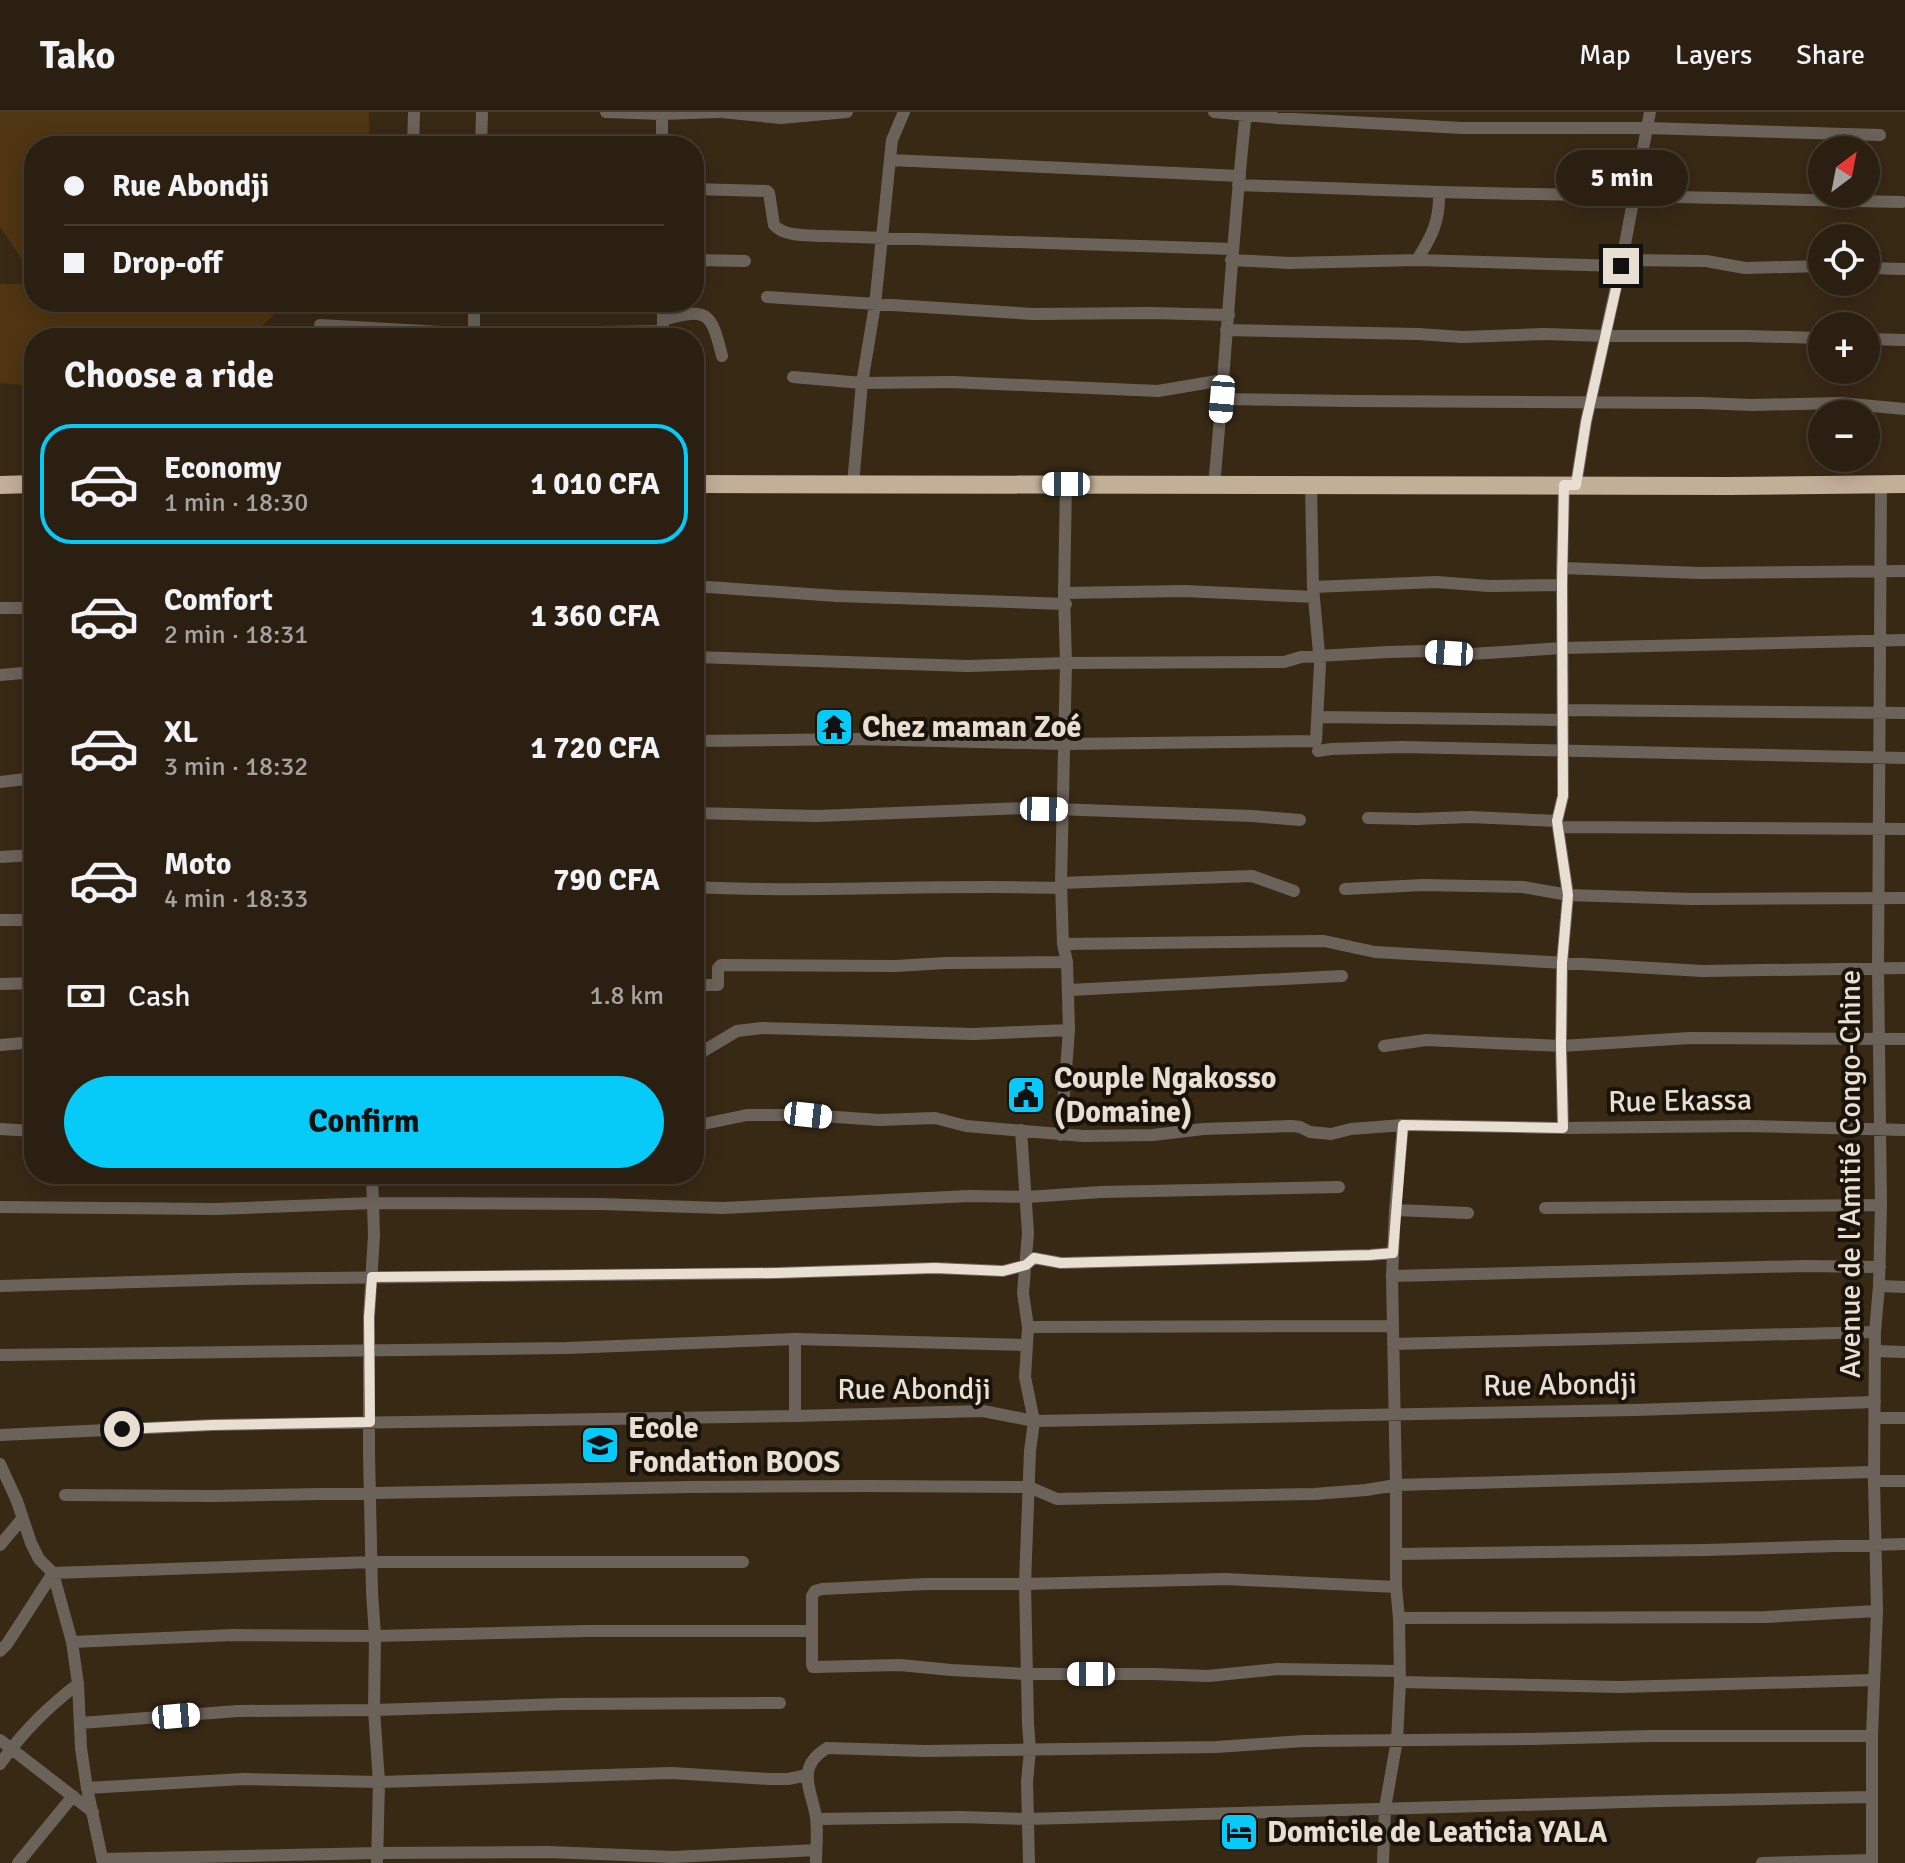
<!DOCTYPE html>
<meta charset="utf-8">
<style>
:root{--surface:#2a1f10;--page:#322719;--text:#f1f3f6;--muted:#a5a29f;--line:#463d30;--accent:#06cbf9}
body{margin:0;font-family:Signika,sans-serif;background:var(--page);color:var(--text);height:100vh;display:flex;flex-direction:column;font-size:30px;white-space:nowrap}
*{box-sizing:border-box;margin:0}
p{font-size:26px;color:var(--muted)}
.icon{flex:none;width:44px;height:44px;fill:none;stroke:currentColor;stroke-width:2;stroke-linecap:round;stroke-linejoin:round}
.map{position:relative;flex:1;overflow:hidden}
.sheet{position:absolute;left:24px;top:216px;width:680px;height:856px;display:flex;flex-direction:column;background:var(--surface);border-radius:32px;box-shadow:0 4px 20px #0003,0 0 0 2px var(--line)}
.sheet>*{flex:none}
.banner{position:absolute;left:24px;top:24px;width:680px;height:176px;border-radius:32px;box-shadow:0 4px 20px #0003,0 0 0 2px var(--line);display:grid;align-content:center;height:176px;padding:0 40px;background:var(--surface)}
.needle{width:52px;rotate:32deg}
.tools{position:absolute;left:1808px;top:24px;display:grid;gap:16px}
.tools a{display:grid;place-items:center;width:72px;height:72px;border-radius:50%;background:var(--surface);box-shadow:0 4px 20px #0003,0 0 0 2px var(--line);font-size:40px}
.end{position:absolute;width:36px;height:36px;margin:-18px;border:10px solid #e8ded2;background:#111;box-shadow:0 0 0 4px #111}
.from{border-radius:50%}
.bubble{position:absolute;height:56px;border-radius:28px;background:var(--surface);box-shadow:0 4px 20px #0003,0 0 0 2px var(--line);font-size:26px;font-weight:700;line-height:56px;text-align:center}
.car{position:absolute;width:24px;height:48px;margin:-24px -12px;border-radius:10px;box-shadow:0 0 6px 2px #0007;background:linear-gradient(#fff 24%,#345 0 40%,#fff 0 76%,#345 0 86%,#fff 0)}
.banner b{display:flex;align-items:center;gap:28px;height:76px;font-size:30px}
.banner b+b{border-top:2px solid var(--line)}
.banner i{width:20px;height:20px;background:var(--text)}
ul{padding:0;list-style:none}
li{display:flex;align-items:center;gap:24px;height:120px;margin:0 16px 12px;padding:0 24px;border:4px solid transparent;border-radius:32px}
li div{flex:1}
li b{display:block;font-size:30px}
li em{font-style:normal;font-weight:700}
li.active{border-color:var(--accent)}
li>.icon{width:72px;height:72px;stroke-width:1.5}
h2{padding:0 40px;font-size:36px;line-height:96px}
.pay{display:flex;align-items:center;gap:20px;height:88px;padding:0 40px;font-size:30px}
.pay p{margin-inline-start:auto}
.button{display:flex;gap:16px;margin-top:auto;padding:16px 40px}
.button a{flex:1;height:92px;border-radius:48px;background:var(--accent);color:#111;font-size:32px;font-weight:700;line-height:92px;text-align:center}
header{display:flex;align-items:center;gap:48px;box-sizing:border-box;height:112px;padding:0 40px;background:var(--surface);border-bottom:2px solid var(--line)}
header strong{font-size:38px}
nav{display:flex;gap:44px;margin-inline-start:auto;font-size:28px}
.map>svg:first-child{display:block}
.green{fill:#4f3512}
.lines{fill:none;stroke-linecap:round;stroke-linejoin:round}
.minor{stroke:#6b635a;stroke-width:12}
.highway{stroke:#c2af98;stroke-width:18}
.route{stroke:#e8ded2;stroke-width:10}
.labels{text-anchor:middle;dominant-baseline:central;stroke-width:8;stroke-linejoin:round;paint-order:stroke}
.poi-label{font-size:30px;font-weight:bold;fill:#e8ded2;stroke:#1a130a;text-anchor:start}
.street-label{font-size:30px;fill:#e8ded2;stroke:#1a130a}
</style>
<header>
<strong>Tako</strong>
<nav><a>Map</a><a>Layers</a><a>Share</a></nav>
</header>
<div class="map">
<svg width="1905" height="1751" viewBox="0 0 1905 1751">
<rect width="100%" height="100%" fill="#382915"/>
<!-- green -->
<path class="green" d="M 0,0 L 369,0 L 370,34 L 34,34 L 34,190 L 289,190 L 248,226 L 34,226 L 34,274 L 0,271 L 0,172 L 22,172 L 24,150 L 0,115 Z"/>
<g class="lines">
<!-- minor -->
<path class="minor" d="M 606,0 L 662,2 L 718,0
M 662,0 L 662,34
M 721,0 L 781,6 L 847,0
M 1214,0 L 1277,6 L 1462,16 L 1647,16 L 1880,23
M 413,34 L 414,0
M 481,34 L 482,0
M 890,48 L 1240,64
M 1238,73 L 1439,80 L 1902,90
M 694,77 L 767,79 L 769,81 L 774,113 C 784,125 809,123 825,124 L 1232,137
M 694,148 L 745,149
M 1231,148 L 1290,151 L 1417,148 L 1621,154
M 1417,148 C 1432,124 1440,109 1439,80
M 1622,148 L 1706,149 L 1745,156 L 1822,154
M 1866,156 L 1905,157
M 767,185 L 1033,202 L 1150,201 L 1229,203
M 474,190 L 474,226
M 663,190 L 663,215
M 663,208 C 708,195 711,200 722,244
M 320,213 L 475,222 L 663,219
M 1226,218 L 1418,222 L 1462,225 L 1544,222 L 1606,224 L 1746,224 L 1822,226
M 274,225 L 274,226
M 1866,227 L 1905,228
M 793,265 L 862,271 L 952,270 L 1158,279 L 1223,268
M 1222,287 L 1352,289 L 1702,291 L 1752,293 L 1840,291 L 1905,297
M 853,372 L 862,271 L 875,193 L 892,28 L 904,0
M 1214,373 C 1226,249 1232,124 1246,0
M 1576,373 L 1586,310 L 1622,148 L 1650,0
M 1562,456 L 1700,461 L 1905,459
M 694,474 L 837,484 L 1066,492
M 1313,475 L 1436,470 L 1489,474 L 1562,473
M 1064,481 L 1184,479 L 1314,485
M 0,496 L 34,496
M 694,545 L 967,554 L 1066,551 L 1284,550 L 1301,545 L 1388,540 L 1427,539 L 1471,542 L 1563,536 L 1905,528
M 0,563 L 34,560
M 1564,598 L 1905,601
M 1318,605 L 1563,608
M 694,629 L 858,627 L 1064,632 L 1316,629 L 1320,552 L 1313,475 L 1311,373
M 1318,639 L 1331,637 L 1402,635 L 1905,646
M 0,670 L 34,666
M 694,701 L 817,704 L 1026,696 L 1252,704 L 1300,708
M 1368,706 L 1416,707 L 1470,705 L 1557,709
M 1558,715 L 1905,717
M 0,745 L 34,743
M 1061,771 L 1252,764 L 1294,779
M 694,775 C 816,781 939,772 1061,776
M 1345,777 L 1423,773 L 1523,775 L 1568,783 L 1692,787 L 1905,786
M 0,808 L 34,808
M 1063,832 L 1324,829 L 1375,840 L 1703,859 L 1905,856
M 0,872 L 34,871
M 694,873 L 718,873 L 718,856 L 721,853 L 896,854 L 945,851 L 1067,850
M 1069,878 L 1342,864
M 0,933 L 34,930
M 1384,934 L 1426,928 L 1561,934 L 1690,926 L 1905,927
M 694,941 L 700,941 L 737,919 L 762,916 L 973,922 L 1069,918
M 694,1014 L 747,1003 L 808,1003 L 879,1008 L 935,1006 L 966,1014 L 1083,1024 L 1153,1023 L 1203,1017 L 1292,1014 L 1300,1015 L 1310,1020 L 1331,1022 L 1351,1017 L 1403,1013 L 1563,1016 L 1747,1014 L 1905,1018
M 1563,1016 L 1561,934 L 1562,851 L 1568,783 L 1557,709 L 1563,684 L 1562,456 L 1564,373
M 0,1017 L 34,1019
M 1021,1018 L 1028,1121 L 1023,1181 L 1028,1215 L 1025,1265 L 1034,1309 L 1030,1339 L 1025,1472 L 1028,1612 L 1030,1638 L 1027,1670 L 1029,1751
M 1061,1023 L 1069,918 L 1067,850 L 1063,832 L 1061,771 L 1066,551 L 1064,481 L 1066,372
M 372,1062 L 374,1123 L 369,1205 L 369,1342 L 372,1480 L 375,1524 L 374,1598 L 379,1670 L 377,1751
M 0,1095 L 216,1097 L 373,1091 L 601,1092 L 723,1096 L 969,1084 L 1027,1085 L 1101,1080 L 1339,1075
M 1545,1096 L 1881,1093
M 1395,1098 L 1468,1101
M 1392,1164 L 1804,1154 L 1880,1155
M 0,1174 L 239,1167 L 776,1161 L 935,1156 L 1003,1159 L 1026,1153 L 1034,1146 L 1061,1151 L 1370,1143 L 1393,1141
M 1879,1174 L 1905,1175
M 1028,1215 L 1392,1214
M 1393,1232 L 1875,1220
M 1875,1239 L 1905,1240
M 0,1243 L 567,1236 L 795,1227 L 1026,1233
M 795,1304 L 795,1227
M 1875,1306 L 1905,1306
M 0,1323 L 213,1313 L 795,1304 L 983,1299 L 1034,1309 L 1635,1298 L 1875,1290
M 0,1352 L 17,1389 L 31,1431 L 39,1447 L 53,1461 L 72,1530 L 78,1572 L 81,1636 L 87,1676 L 103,1751
M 1874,1369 L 1905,1369
M 65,1383 L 212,1384 L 691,1375 L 868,1374 L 1029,1375 L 1057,1387 L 1314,1382 L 1366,1378 L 1396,1373 L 1874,1360
M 0,1433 L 22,1407
M 1396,1442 L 1706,1438 L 1905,1432
M 1396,1475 L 1225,1467 L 1025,1472 L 926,1472 L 822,1477 L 815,1479 L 812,1484 L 812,1552 L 813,1555 L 900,1553 L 951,1558 L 1027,1562 L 1154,1562 L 1208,1564 L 1278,1557 L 1399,1559
M 1399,1506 L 1766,1505 L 1877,1499
M 72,1530 L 233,1523 L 375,1524 L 587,1519 L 812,1519
M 0,1539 L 7,1532 L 53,1461 L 373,1450 L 743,1450
M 1400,1570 L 1620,1575 L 1874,1568
M 81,1611 L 238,1599 L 374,1598 L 563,1592 L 780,1591
M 0,1628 L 93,1700
M 0,1652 C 21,1622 49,1594 78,1572
M 87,1676 L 243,1667 L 379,1670 L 672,1661 L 769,1667 L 788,1667 L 808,1663
M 816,1707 L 961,1705 L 1028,1707 L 1660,1689 L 1872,1685
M 102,1747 L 377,1741 L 549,1740 L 673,1745 L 816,1738
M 18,1751 L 73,1684
M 816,1751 C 816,1736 818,1720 816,1705 C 811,1676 795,1656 827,1636 L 925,1639 L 1216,1635 L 1304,1629 L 1531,1627 L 1651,1624 L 1872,1624
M 1383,1751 L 1385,1696 L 1397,1628 L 1400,1570 L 1399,1506 L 1396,1475 L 1396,1373 L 1392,1164 L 1395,1098 L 1403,1013
M 1762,1751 L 1872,1748
M 1872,1751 L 1872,1624 L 1877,1499 L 1874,1369 L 1875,1220 L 1879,1174 L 1881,1093 L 1878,856 L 1881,373"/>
<!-- highway -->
<path class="highway" d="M 694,372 L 1729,374 L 1905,372
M 0,373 L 34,372"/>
</g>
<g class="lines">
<!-- route -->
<path class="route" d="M 122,1317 L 213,1313 L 370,1310 L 369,1205 L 372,1165 L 776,1161 L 935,1156 L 1003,1159 L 1026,1153 L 1034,1146 L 1061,1151 L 1370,1143 L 1393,1141 L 1403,1013 L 1563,1016 L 1561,934 L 1562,851 L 1568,783 L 1557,709 L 1563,684 L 1562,473 L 1564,373 L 1576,373 L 1586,310 L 1621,154"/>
</g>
<!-- icons -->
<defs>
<g id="temple-square" transform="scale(2)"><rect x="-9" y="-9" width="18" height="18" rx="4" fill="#06cbf9" stroke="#1a130a"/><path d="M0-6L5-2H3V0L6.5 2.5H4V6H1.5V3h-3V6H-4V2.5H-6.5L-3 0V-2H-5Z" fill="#111"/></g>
<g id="civic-square" transform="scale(2)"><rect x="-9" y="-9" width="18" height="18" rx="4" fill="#06cbf9" stroke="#1a130a"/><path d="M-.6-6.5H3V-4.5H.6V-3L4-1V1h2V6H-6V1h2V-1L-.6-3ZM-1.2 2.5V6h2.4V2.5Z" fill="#111"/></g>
<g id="school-square" transform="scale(2)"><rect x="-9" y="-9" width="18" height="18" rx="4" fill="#06cbf9" stroke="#1a130a"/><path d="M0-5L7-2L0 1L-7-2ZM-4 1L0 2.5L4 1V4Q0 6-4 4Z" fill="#111"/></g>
<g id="hotel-square" transform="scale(2)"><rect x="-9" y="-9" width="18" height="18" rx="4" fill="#06cbf9" stroke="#1a130a"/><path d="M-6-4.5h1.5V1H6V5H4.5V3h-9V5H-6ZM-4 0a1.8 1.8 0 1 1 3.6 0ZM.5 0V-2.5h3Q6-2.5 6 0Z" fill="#111"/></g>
</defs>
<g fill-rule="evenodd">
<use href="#temple-square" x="834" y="615"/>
<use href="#civic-square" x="1026" y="983"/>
<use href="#school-square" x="600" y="1333"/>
<use href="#hotel-square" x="1239" y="1720"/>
</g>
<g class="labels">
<!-- poi labels -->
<g class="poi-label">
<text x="862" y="615">Chez maman Zoé</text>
<text x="1054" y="966">Couple Ngakosso<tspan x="1054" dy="34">(Domaine)</tspan></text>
<text x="628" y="1316">Ecole<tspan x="628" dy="34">Fondation BOOS</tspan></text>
<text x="1267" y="1720">Domicile de Leaticia YALA</text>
</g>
<!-- street labels -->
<g class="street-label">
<text transform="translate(1680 989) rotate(-1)">Rue Ekassa</text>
<text transform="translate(1850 1062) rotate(-90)">Avenue de l'Amitié Congo-Chine</text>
<text transform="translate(1560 1273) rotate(-1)">Rue Abondji</text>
<text x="914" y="1277">Rue Abondji</text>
</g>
</g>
</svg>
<div class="tools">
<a><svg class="needle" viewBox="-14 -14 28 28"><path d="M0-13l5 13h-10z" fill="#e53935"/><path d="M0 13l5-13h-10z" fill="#a5a29f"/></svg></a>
<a><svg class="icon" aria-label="locate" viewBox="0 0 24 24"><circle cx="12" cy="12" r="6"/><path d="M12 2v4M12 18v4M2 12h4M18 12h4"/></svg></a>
<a>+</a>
<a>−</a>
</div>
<i class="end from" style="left:122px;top:1317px"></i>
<i class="end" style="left:1621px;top:154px"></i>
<div class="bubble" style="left:1556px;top:38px;width:132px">5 min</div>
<i class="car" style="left:1222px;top:287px;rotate:185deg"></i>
<i class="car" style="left:1066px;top:372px;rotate:270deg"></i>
<i class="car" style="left:1449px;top:541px;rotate:274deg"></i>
<i class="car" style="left:1044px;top:697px;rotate:91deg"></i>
<i class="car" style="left:808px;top:1003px;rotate:96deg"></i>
<i class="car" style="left:1091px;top:1562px;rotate:270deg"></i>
<i class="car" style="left:176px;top:1604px;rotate:85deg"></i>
<div class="banner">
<b><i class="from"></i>Rue Abondji</b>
<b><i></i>Drop-off</b>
</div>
<section class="sheet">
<h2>Choose a ride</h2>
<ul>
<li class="active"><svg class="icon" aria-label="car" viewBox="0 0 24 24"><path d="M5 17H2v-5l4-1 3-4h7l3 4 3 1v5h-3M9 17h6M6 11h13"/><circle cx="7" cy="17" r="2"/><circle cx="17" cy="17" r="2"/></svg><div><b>Economy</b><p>1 min · 18:30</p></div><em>1 010 CFA</em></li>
<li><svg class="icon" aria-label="car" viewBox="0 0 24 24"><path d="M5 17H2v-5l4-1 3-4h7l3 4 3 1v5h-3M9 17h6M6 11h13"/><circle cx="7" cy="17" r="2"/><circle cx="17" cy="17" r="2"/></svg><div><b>Comfort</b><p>2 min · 18:31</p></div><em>1 360 CFA</em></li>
<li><svg class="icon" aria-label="car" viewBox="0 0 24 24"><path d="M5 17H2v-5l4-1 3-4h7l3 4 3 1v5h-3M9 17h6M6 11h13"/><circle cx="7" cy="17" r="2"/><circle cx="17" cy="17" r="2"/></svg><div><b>XL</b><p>3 min · 18:32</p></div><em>1 720 CFA</em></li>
<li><svg class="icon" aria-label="car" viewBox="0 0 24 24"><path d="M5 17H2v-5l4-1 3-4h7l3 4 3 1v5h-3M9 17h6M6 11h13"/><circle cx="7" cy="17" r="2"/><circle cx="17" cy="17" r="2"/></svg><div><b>Moto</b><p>4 min · 18:33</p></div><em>790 CFA</em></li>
</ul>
<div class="pay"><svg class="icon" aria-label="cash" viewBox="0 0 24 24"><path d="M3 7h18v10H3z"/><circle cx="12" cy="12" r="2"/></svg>Cash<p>1.8 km</p></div>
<div class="button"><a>Confirm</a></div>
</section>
</div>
